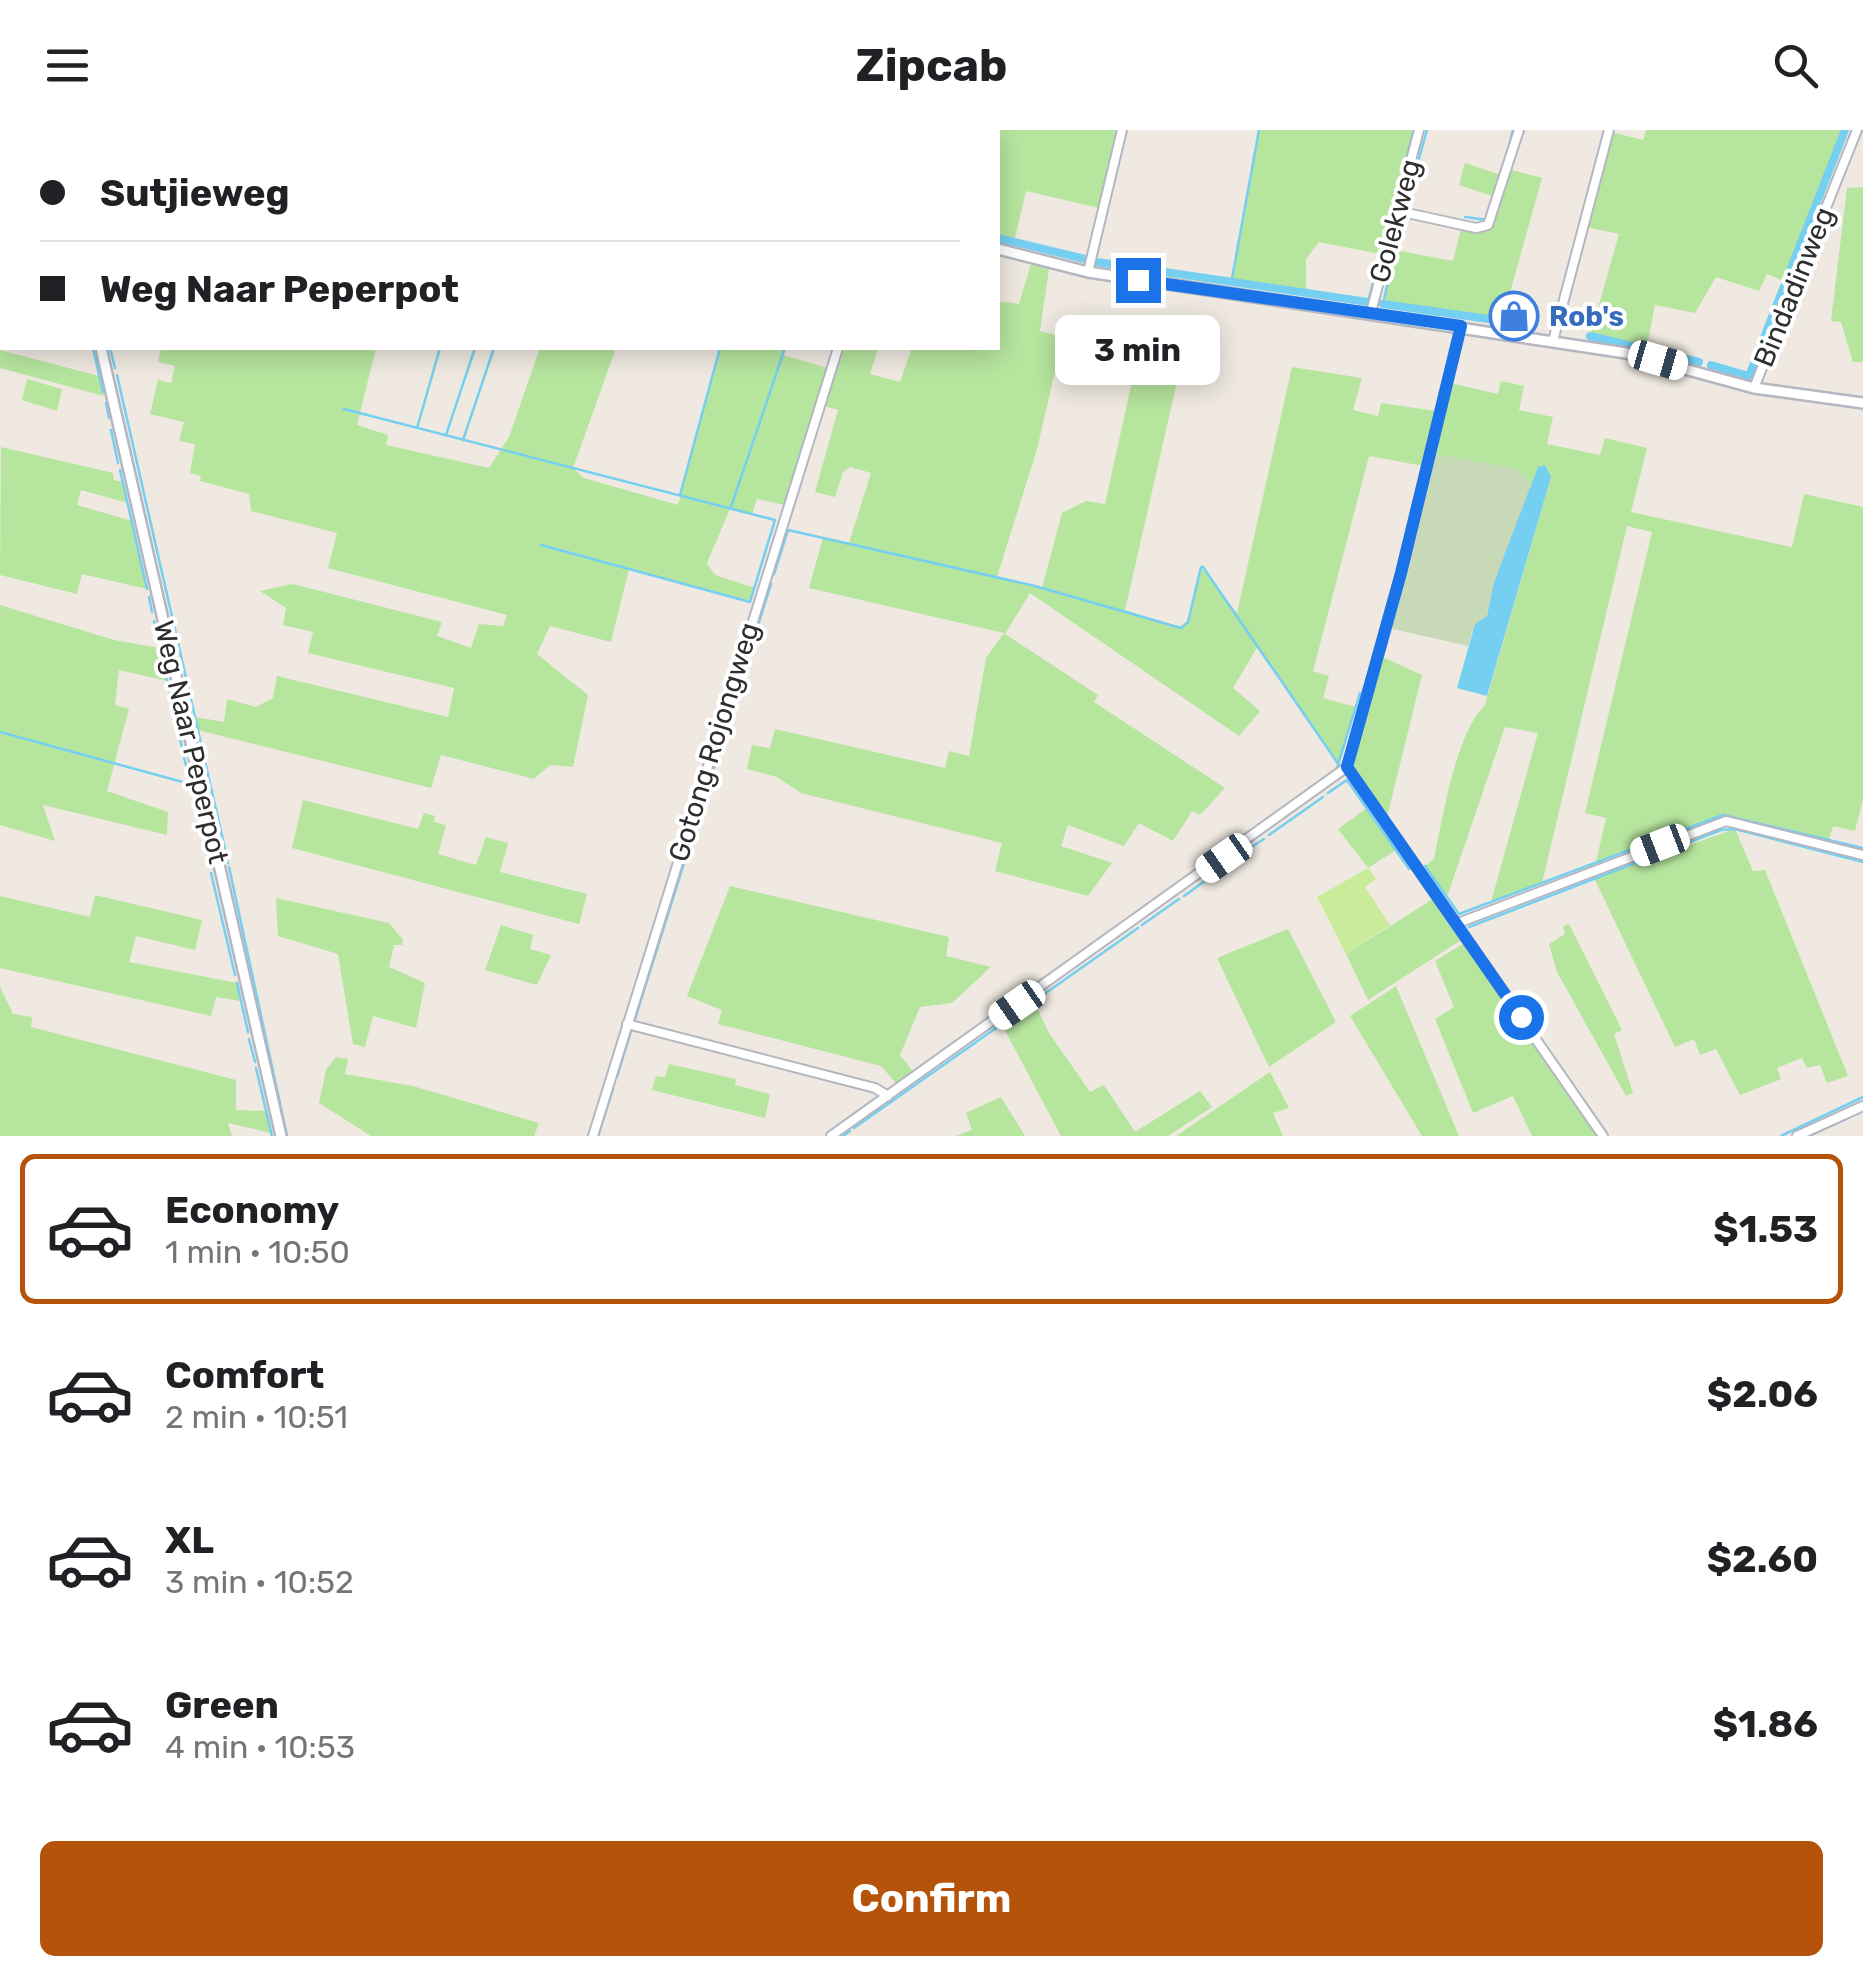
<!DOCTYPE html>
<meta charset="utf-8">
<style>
:root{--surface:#fff;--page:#f2f2f2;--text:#202124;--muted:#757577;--line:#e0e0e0;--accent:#b45309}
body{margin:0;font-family:Rubik,sans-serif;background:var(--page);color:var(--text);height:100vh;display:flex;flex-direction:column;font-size:38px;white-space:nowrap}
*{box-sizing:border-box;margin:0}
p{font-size:32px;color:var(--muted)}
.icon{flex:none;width:55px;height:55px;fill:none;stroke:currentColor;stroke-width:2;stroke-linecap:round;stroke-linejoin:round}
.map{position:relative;height:1006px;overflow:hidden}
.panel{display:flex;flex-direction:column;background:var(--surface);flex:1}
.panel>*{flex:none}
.guide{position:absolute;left:0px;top:0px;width:1000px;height:220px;box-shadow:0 5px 25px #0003;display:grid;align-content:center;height:220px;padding:0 40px;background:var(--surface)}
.end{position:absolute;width:45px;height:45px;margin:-22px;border:12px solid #1a73e8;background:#fff;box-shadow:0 0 0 5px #fff}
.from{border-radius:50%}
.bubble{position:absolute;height:70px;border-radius:15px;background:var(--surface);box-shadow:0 5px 25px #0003;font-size:32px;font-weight:700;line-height:70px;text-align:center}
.car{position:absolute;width:30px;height:60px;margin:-30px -15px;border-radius:12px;box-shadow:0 0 8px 2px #0007;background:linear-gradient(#fff 24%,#345 0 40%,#fff 0 76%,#345 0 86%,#fff 0)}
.guide b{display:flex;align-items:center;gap:35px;height:95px;font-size:38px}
.guide b+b{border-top:2px solid var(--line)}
.guide i{width:25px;height:25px;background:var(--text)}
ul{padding:18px 0 0;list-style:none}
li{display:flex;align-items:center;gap:30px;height:150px;margin:0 20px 15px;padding:0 20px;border:5px solid transparent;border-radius:15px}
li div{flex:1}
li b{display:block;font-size:38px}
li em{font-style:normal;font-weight:700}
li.selected{border-color:var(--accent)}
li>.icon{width:90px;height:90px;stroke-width:1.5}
.cta{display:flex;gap:20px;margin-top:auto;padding:20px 40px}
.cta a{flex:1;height:115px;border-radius:15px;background:var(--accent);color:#fff;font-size:40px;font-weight:700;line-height:115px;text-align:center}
header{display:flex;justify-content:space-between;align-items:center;height:130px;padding:0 40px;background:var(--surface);font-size:45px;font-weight:700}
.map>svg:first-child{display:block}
.green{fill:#b6e59e}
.cemetery{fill:#c8d9b8}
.pitch{fill:#c9ec9a}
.water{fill:#75cff0}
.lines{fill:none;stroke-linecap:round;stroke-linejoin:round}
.stream{stroke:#75cff0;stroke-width:2.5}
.canal{stroke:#75cff0;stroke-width:8}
.minor-casing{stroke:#b4b7c1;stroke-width:12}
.tertiary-casing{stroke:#b4b7c1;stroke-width:14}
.minor{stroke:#fff;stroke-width:8}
.tertiary{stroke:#fff;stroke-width:9}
.route{stroke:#1a73e8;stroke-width:12}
.labels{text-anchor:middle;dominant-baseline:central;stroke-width:8;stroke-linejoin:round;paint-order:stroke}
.street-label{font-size:28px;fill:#2e2e2e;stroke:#fff}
.shop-label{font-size:28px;font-weight:bold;fill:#366cbe;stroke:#fff;text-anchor:start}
</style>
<header><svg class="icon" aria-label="menu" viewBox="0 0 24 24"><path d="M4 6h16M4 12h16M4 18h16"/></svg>Zipcab<svg class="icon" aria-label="search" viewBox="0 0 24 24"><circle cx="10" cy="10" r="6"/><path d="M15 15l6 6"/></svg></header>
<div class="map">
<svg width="1863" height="1006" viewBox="0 0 1863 1006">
<rect width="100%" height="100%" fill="#efe9e1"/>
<!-- green -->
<path class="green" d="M 925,0 L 1118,0 L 1099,78 L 1026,61 L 1014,112 L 998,108 L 998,2 Z
M 1259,0 L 1414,0 L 1381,124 L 1319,112 L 1306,129 L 1306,163 L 1231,154 Z
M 1646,0 L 1845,0 L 1786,152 L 1767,144 L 1759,161 L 1716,147 L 1695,183 L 1655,175 L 1647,216 L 1590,206 L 1619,104 L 1585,97 L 1611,2 L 1643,10 Z
M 1465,33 L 1501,45 L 1495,67 L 1459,55 Z
M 1508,39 L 1542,48 L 1502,191 L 1383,174 L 1395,120 L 1453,131 L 1461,98 L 1490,97 L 1495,91 Z
M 1863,57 L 1863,232 L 1853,232 L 1841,192 L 1831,191 L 1847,58 Z
M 1031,134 L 1049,139 L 1040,201 L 1063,207 L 1037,319 L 997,447 L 1042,458 L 1062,383 L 1086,371 L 1105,374 L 1134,242 L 1177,252 L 1125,480 L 1181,498 L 1188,492 L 1201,437 L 1237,483 L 1292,237 L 1362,248 L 1353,280 L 1378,286 L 1381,273 L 1436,281 L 1423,336 L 1369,326 L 1313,541 L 1329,546 L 1323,568 L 1356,577 L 1339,635 L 1258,516 L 1233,558 L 1260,581 L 1239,606 L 1030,463 L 1005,504 L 1098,565 L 1094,572 L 1225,658 L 1200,685 L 1192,681 L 1173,711 L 1139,693 L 1124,716 L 1068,695 L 1061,716 L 1112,733 L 1088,766 L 995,741 L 1002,713 L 801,663 L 777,647 L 747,639 L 752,615 L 770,618 L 775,599 L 945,638 L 949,621 L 969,626 L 986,528 L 1004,503 L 809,458 L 823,408 L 849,413 L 871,343 L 850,337 L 843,342 L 835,367 L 815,362 L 838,280 L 821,275 L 840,218 L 878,218 L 870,244 L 900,252 L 912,218 L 998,218 L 998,171 L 1019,174 Z
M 161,218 L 376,218 L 357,295 L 388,305 L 386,315 L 489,338 L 509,307 L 540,218 L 616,218 L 573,338 L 584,348 L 678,375 L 720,218 L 785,218 L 783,225 L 828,238 L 785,375 L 757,369 L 752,384 L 730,379 L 707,433 L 715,445 L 755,458 L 750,472 L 629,439 L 611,512 L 550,496 L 537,524 L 588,565 L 573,637 L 550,635 L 534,649 L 441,625 L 431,658 L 198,600 L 195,587 L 224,592 L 227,569 L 256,577 L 273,568 L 277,546 L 448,587 L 454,558 L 308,523 L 313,502 L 283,495 L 286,478 L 260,461 L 293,454 L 442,492 L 437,506 L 471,518 L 479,494 L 503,496 L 507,485 L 328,438 L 337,403 L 251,381 L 249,364 L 200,351 L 201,346 L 190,343 L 195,314 L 179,311 L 184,292 L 150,284 L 158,250 L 171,253 L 175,236 L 158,232 Z
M 0,220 L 99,246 L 104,266 L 0,238 Z
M 27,249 L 62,259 L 57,281 L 22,270 Z
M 1501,251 L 1524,256 L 1519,280 L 1553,287 L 1547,314 L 1600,325 L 1605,308 L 1647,318 L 1631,382 L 1792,417 L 1804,364 L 1863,377 L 1863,669 L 1855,701 L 1833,696 L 1829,710 L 1723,685 L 1596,732 L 1606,688 L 1585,683 L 1652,402 L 1627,396 L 1542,753 L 1491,772 L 1538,603 L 1505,597 L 1447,767 L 1425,736 L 1434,729 C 1443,688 1455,604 1485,575 L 1551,347 L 1539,337 L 1532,355 L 1517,339 L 1433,324 L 1450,253 L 1498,264 Z
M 1,317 L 113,343 L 114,350 L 123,352 L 128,373 L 81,360 L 77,375 L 132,391 L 147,459 L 82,444 L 77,464 L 0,445 Z
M 0,475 L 114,510 L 160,518 L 167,551 L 119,540 L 115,575 L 129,579 L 107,661 L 168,682 L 167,705 L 43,675 L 55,711 L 0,695 Z
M 1380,526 L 1422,545 L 1387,687 L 1350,637 Z
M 303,670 L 418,699 L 424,683 L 435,686 L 434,692 L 446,695 L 438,724 L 476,735 L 486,707 L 508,713 L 500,742 L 587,764 L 579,794 L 292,718 Z
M 1367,678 L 1396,720 L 1368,738 L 1338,699 Z
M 1735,699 L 1753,741 L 1765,740 L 1848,946 L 1827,953 L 1820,935 L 1807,938 L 1802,928 L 1777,938 L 1781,949 L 1740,965 L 1716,919 L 1700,925 L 1694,909 L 1675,917 L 1594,748 Z
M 730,756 L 949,807 L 946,826 L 991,837 L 952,873 L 920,877 L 900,925 L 914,943 L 897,954 L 881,936 L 718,894 L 722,880 L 687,866 Z
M 95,765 L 202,790 L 195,820 L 136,806 L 129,832 L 237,853 L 241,871 L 216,867 L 211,886 L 0,838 L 0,766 L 90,787 Z
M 1436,767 L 1463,806 L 1461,810 L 1368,870 L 1346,824 Z
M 276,768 L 389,793 L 403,810 L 402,815 L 394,815 L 389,837 L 425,853 L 416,898 L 373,886 L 365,917 L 353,914 L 338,824 L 278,806 Z
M 1569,794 L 1622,900 L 1614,904 L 1633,963 L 1626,966 L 1557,842 L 1549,814 L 1565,804 L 1563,796 Z
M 501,795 L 533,805 L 530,819 L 551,825 L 537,855 L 485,840 Z
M 1288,799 L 1336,892 L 1269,937 L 1217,828 Z
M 1466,812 L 1599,1006 L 1532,1006 L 1513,966 L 1473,983 L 1435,889 L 1454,877 L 1435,831 Z
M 1396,856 L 1459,1006 L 1422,1006 L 1350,886 Z
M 0,857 L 13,884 L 32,887 L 31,897 L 236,950 L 236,980 L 266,981 L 271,1003 L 228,993 L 232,1006 L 0,1006 Z
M 1034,872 L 1049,903 L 1090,962 L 1104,955 L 1135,1002 L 1200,961 L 1212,977 L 1168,1006 L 1061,1006 L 1002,895 Z
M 336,927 L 348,929 L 345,944 L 413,956 L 539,993 L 534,1006 L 371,1006 L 319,973 L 326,940 Z
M 669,934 L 736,949 L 735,955 L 770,964 L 765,988 L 652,960 L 656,946 L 665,947 Z
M 1270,942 L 1289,978 L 1273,983 L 1283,1006 L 1176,1006 Z
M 1001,967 L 1025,1006 L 955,1006 L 972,1000 L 966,983 Z"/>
<!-- cemetery -->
<path class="cemetery" d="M 1433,324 L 1517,339 L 1532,355 L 1494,452 L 1487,486 L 1475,494 L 1468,516 L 1388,498 Z"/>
<!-- pitch -->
<path class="pitch" d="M 1368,738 L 1376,749 L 1365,757 L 1390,795 L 1346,824 L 1317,767 Z"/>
<!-- water -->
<path class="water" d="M 1545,335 L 1551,347 L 1487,566 L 1457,558 L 1475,494 L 1487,486 L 1494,452 L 1538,337 Z"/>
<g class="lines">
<!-- stream -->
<path class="stream" d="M 92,2 L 93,0
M 663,2 L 664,0
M 685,2 L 686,0
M 912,2 L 913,0
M 1505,31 L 1513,0
M 1406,75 L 1427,0
M 1465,87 L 1488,90
M 1231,154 L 1259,0
M 1368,172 L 1414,0
M 1383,174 L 1402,89
M 93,218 L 103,262
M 110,218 L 115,238
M 117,245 L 225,719
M 106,273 L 109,288
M 344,279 L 775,390 L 750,472 L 541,415
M 417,298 L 440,218
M 111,300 L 118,333
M 446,305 L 475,218
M 463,310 L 494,218
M 120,340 L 147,459
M 680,365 L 720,218
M 731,377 L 785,218
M 1203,437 L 1339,635
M 774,444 L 788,400 L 1035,456 L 1181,498 L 1188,492 L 1201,437
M 149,467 L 152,482
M 738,559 L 771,454
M 0,602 L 190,654 L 154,491
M 1337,638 L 1360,563
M 1328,663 L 1347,650 L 1409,739
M 200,692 L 209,731
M 1269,705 L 1323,667
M 1253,716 L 1264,709
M 225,722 L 228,733
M 1425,736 L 1459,784 L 1723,685 L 1863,718
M 229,737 L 287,1006
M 211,743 L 235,845
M 1184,766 L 1248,720
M 1142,795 L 1179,769
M 1469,797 L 1721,700 L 1735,699 L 1863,732
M 237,853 L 248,902
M 635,889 L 735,571
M 249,909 L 255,932
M 256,938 L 272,1006
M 617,947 L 631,901
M 1854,985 L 1863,981
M 854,998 L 1138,798
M 598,1006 L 613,959
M 843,1006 L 850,1001
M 1781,1006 L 1863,967
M 1809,1006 L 1848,988"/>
<!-- canal -->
<path class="canal" d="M 584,0 L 593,2
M 998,108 L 1085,129
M 1097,132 L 1368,172
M 1383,174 L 1502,191
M 1590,206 L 1699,232
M 1711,235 L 1749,246 L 1845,0"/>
<!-- minor casing -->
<g class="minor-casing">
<path id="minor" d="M 675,2 L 676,0
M 920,2 L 921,0
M 1398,81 L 1476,98 L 1488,95 L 1519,0
M 1088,142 L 1122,0
M 1371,182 L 1419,0
M 1553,211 L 1609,0
M 1754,258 L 1857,0
M 1347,637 L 1603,1006
M 1458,793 L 1726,691 L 1863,725
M 627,894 L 875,958 L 888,966
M 593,1006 L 838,218
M 831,1006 L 1347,637 L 1401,443 L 1461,196
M 1797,1006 L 1863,976"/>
</g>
<!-- tertiary casing -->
<g class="tertiary-casing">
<path id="tertiary" d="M 540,0 L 550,2
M 83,2 L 84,0
M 998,119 L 1088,142 L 1626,223 L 1754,258 L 1863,273
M 101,218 L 281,1006"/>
</g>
<!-- minor -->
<use href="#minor" class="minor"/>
<!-- tertiary -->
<use href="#tertiary" class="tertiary"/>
</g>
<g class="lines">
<!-- route -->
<path class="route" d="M 1138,150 L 1461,196 L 1401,443 L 1347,637 L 1521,887"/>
</g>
<!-- icons -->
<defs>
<g id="shop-ring" transform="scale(2.5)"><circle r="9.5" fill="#fff" stroke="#3f7fe0" stroke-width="1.5"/><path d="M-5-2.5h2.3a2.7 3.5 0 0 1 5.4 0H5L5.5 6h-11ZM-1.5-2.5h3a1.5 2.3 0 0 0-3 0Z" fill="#3f7fe0"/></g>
</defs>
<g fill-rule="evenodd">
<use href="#shop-ring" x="1514" y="186"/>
</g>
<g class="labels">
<!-- street labels -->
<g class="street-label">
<text transform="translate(1395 91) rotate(-75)">Golekweg</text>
<text transform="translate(1794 157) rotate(-68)">Bindadinweg</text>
<text transform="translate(191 612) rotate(77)">Weg Naar Peperpot</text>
<text transform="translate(714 612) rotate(-73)">Gotong Rojongweg</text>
</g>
<!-- shop labels -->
<g class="shop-label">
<text x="1549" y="186">Rob's</text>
</g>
</g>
</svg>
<i class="end from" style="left:1521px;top:887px"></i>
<i class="end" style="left:1138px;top:150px"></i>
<div class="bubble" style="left:1055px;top:185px;width:165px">3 min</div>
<i class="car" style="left:1658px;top:230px;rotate:106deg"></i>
<i class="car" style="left:1660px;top:715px;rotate:249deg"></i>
<i class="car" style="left:1224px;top:728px;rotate:235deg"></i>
<i class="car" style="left:1017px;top:875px;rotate:235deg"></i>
<div class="guide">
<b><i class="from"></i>Sutjieweg</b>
<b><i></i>Weg Naar Peperpot</b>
</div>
</div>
<section class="panel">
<ul>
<li class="selected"><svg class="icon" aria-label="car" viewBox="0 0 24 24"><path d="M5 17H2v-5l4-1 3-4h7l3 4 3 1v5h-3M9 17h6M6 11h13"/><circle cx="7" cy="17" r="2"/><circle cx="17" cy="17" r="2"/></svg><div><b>Economy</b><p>1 min · 10:50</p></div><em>$1.53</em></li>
<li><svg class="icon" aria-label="car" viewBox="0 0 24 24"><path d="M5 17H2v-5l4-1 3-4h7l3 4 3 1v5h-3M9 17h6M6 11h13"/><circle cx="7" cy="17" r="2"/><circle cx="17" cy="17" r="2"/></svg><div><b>Comfort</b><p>2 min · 10:51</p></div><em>$2.06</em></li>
<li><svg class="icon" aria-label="car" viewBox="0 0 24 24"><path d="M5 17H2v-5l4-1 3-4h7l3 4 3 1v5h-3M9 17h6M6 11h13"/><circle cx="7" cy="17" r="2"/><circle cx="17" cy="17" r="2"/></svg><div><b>XL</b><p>3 min · 10:52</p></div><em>$2.60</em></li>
<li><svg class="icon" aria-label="car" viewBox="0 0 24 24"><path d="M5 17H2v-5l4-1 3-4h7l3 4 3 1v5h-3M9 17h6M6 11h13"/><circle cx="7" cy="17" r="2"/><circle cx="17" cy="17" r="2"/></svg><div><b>Green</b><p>4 min · 10:53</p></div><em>$1.86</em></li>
</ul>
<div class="cta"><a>Confirm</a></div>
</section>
